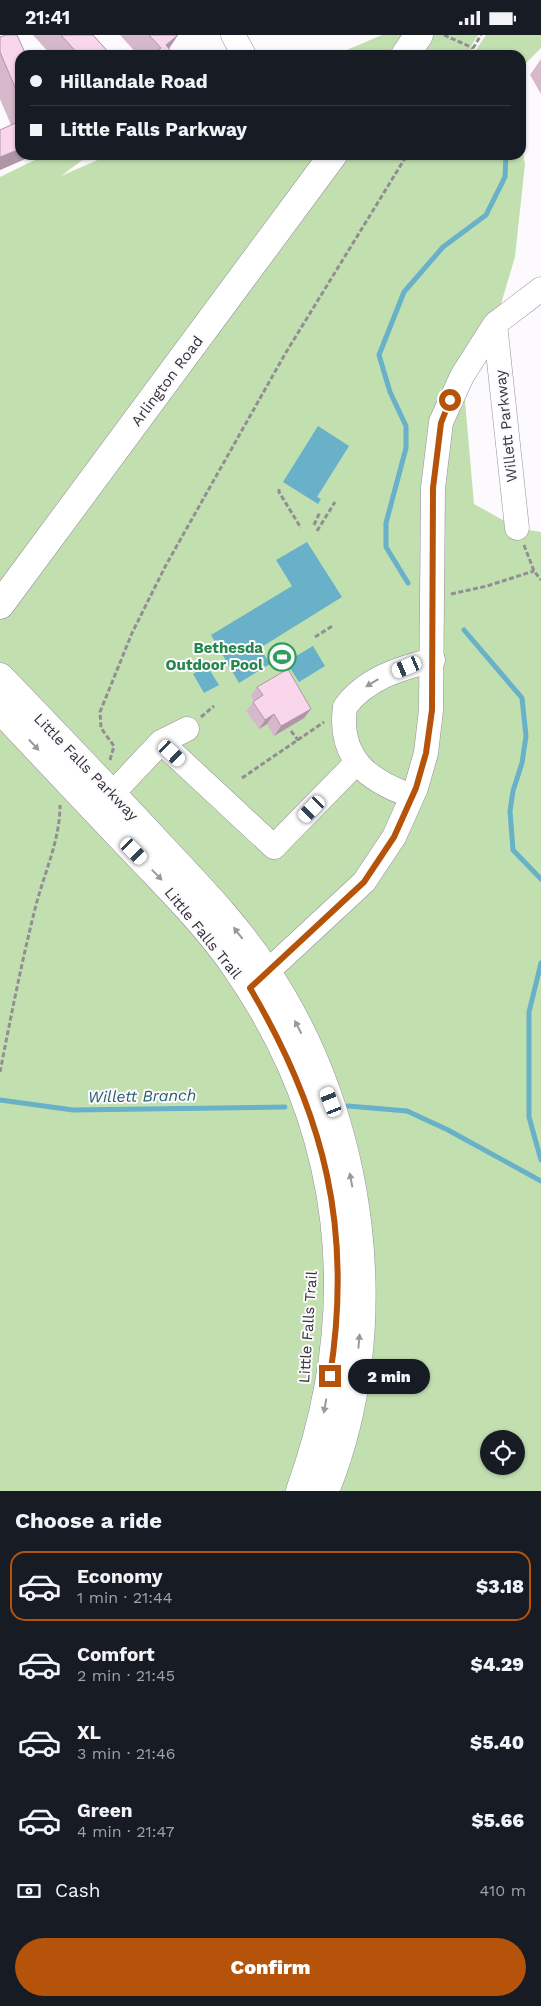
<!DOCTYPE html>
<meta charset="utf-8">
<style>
:root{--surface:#171b24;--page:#242831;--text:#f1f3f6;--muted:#9ea1a6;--line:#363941;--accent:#b45309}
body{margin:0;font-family:"Work Sans",sans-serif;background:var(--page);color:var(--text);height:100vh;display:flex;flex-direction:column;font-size:19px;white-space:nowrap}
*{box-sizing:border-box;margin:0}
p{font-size:16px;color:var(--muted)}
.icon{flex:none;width:28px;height:28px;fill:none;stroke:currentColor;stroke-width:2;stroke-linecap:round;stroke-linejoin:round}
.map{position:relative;height:1456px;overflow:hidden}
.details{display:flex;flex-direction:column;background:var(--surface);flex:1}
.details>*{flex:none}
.top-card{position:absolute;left:15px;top:15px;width:511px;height:110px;border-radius:15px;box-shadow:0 1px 4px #0004;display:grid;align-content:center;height:110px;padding:0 15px;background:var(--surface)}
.fabs{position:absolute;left:480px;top:1395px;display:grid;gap:10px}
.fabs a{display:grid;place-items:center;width:45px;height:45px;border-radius:50%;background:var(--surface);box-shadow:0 1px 4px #0004;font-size:25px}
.end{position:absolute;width:22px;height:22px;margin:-11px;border:6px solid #b45309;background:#fff;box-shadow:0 0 0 2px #fff}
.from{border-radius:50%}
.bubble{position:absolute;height:35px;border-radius:18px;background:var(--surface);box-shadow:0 1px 4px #0004;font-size:16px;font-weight:800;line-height:35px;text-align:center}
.car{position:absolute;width:15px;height:30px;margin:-15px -8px;border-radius:6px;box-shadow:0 0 4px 1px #0007;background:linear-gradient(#fff 24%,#345 0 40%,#fff 0 76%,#345 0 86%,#fff 0)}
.top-card b{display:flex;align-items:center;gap:18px;height:48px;font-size:19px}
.top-card b+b{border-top:1px solid var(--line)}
.top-card i{width:12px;height:12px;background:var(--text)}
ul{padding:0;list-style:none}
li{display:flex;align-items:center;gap:15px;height:70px;margin:0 10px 8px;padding:0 5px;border:2px solid transparent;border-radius:15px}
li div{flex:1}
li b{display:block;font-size:19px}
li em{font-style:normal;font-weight:800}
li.selected{border-color:var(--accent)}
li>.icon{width:45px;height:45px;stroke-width:1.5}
h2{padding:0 15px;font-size:22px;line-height:60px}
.pay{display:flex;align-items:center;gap:12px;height:55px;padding:0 15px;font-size:19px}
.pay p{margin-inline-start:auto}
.cta{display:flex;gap:10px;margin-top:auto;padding:10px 15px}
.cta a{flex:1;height:58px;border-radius:30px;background:var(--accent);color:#fff;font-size:20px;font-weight:800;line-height:58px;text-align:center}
.status{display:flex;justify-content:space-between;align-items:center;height:35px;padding:0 25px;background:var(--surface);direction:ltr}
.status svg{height:14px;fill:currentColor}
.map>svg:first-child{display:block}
.green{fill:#c2dfb0;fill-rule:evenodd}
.water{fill:#68b1c8}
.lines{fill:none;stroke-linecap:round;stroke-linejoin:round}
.stream{stroke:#68b1c8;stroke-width:5}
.minor-casing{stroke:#968e9e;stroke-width:25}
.major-casing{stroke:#968e9e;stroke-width:29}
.path{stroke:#928f94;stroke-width:3;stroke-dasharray:5 2.5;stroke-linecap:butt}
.minor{stroke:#fff;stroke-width:24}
.major{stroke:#fff;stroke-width:28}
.wall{fill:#d6b8cb}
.shaded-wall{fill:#ae96a5}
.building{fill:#f9d6ec;stroke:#ae96a5}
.oneway{fill:#9a989c}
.route{stroke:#b45309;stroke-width:6}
.labels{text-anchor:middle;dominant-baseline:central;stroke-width:4;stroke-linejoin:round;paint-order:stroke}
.street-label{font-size:15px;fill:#353239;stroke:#fcfafd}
.leisure-label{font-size:15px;font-weight:bold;fill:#27864d;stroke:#fcfafd;text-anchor:end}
.water-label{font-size:16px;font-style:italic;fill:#235e6f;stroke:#fcfafd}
</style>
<div class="status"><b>21:41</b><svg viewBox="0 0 49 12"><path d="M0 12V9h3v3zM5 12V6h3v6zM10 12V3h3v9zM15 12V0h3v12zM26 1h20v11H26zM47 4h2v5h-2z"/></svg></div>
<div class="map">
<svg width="541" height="1456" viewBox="0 0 541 1456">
<rect width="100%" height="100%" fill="#fcfafd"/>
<!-- green -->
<path class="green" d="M 382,0 L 478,0 L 470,13 L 475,16 L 486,0 L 541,0 L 541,13 L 521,33 L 521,20 L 335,20 Z
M 521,107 L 525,129 L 515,222 L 495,289 L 463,343 L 474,469 L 517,493 L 541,497 L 541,1456 L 0,1456 L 0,142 L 45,120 L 89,120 L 61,141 L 109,120 L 521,120 ZM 489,1404 L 516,1404 L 516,1431 L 489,1431 Z"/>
<!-- water -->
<path class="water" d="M 318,391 L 349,411 L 317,462 L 321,464 L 318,469 L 283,447 Z
M 307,507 L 342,562 L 260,613 L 270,629 L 239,648 L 211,600 L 292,551 L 276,525 Z
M 313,611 L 325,631 L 299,647 L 286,627 Z
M 207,631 L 219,650 L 204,658 L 193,639 Z"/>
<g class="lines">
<!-- stream -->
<path class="stream" d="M 408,548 L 386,512 L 386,488 L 406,413 L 406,391 L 390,357 L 379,320 L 404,257 L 443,212 L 486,180 L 505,142 L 506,120
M 464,595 L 522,663 L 526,701 L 522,728 L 513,756 L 510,776 L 513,815 L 541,844
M 541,928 L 529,977 L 529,1082 L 541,1125
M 0,1065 L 73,1075 L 285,1072
M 348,1071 L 407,1076 L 448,1095 L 541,1146"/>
<!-- minor casing -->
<g class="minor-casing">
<path id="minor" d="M 233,0 L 244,20
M 495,289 L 517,493
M 161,707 L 274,812 L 356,728
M 112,759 L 161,707 L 187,694
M 412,761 C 368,746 338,723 345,672 C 366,643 401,633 433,625
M 254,949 L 364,847 L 394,802 L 416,753 L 426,718 L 431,675 L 433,453 L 441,387 L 462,341 L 495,289 L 541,254"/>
</g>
<!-- major casing -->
<g class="major-casing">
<path id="major" d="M 405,20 L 419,0
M 0,570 L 333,120
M 0,642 C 52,696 105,751 156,806 C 195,848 235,888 266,936 C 364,1082 392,1292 325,1456
M 0,674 C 47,724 93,773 140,822 C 173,857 208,892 235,931 C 347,1092 366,1273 300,1456"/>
</g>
<!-- path -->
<path class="path" d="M 444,0 L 473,13
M 469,20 L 481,0
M 279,454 L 279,457 L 301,493
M 314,490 L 320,477
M 317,496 L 335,467
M 524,510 L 534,536 L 541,545
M 451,559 L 487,551 L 534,536
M 315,602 L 334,590
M 201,682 L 214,671
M 291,696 L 298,705
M 110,725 L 114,711 L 101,693 L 100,677 L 132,598 L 166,530 L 285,319 L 407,120
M 242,743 L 324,687
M 0,1037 C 11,981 22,925 36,870 C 45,836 60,805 60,770"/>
<!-- minor -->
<use href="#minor" class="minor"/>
<!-- major -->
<use href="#major" class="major"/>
</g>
<!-- wall -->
<path class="wall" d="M 33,0 L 93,0 L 111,20 L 51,20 Z
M 120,0 L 178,0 L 169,14 L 174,20 L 138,20 Z
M 0,2 L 20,20 L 20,120 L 28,120 L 25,124 L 0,135 L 0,95 L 11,90 L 0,64 Z
M 541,24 L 541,59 L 530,40 Z
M 257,652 L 311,674 L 304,683 L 274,701 L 267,689 L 259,694 L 246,676 L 254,666 L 251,661 Z"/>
<!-- shaded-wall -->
<path class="shaded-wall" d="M 178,0 L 167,16 L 166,10 Z
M 20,114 L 20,120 L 28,120 L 25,124 L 0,135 L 0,122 Z
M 311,674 L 304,683 L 274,701 L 281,691 Z
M 274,679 L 267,689 L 259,694 L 265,685 Z"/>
<!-- building -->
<path class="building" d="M 6,0 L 17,0 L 26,20 L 20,20 L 20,64 L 0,17 L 0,2 Z
M 61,0 L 93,0 L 111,20 L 79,20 Z
M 149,0 L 178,0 L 166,10 L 174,20 L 153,20 L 161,13 Z
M 20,86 L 20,114 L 0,122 L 0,95 Z
M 288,634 L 311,674 L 281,691 L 274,679 L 265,685 L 253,667 L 263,660 L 257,652 Z"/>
<!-- one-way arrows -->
<defs><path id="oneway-solid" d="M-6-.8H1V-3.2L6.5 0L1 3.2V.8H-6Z" transform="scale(1.25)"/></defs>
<g class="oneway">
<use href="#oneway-solid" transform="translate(372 648) rotate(149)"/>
<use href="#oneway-solid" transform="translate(34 710) rotate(47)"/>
<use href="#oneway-solid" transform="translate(157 840) rotate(46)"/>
<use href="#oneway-solid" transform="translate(238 898) rotate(-128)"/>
<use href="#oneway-solid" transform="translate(298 992) rotate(-117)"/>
<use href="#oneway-solid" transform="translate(351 1145) rotate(-101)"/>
<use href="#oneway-solid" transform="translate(359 1306) rotate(-85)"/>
<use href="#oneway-solid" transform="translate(325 1371) rotate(100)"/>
</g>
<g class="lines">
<!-- route -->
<path class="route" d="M 330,1341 C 353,1194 325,1080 250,953 L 364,847 L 394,802 L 416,753 L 426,718 L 432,675 L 433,453 L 441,388 L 450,365"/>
</g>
<!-- icons -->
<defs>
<g id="stadium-ring" transform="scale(1.4375)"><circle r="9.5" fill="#fcfafd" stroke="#2e9e5b" stroke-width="1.5"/><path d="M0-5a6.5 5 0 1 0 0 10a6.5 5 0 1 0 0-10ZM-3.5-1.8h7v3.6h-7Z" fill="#2e9e5b"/></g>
</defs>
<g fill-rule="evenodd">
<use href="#stadium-ring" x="282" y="622"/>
</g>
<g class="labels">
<!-- street labels -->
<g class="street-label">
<text transform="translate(167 346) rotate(-53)">Arlington Road</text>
<text transform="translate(506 391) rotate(-96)">Willett Parkway</text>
<text transform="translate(86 732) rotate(46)">Little Falls Parkway</text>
<text transform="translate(203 898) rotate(51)">Little Falls Trail</text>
<text transform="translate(308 1292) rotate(-86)">Little Falls Trail</text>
</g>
<!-- leisure labels -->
<g class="leisure-label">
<text x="263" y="613">Bethesda<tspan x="263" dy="17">Outdoor Pool</tspan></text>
</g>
<!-- water labels -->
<g class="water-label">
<text transform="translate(142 1061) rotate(-1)">Willett Branch</text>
</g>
</g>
</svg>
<div class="fabs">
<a><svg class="icon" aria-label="locate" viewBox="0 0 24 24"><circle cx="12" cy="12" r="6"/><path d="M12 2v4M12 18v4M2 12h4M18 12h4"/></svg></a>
</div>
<i class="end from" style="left:450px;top:365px"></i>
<i class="end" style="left:330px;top:1341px"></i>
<div class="bubble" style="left:348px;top:1324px;width:82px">2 min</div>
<i class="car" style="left:407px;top:632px;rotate:247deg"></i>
<i class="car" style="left:172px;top:718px;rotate:133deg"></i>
<i class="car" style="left:312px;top:774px;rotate:224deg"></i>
<i class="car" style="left:134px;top:816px;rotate:136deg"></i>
<i class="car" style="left:331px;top:1067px;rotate:338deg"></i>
<div class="top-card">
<b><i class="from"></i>Hillandale Road</b>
<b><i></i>Little Falls Parkway</b>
</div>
</div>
<section class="details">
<h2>Choose a ride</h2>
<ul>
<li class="selected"><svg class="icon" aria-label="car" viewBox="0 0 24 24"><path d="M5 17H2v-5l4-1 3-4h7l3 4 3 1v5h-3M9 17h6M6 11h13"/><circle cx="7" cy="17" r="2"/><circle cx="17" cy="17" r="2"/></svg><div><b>Economy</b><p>1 min · 21:44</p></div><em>$3.18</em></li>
<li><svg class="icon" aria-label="car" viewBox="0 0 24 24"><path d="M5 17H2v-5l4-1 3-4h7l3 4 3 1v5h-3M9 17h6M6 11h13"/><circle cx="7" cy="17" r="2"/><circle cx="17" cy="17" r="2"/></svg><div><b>Comfort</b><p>2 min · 21:45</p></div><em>$4.29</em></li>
<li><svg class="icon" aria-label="car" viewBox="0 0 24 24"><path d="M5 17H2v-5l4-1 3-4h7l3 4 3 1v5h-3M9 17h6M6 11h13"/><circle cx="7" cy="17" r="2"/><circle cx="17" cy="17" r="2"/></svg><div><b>XL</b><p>3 min · 21:46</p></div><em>$5.40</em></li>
<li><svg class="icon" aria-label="car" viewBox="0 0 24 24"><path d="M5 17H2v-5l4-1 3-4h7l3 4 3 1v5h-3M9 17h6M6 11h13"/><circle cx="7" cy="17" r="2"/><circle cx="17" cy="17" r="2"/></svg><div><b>Green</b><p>4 min · 21:47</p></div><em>$5.66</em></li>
</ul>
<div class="pay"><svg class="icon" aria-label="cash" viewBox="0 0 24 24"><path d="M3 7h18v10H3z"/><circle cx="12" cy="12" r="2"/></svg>Cash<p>410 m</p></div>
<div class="cta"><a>Confirm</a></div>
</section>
